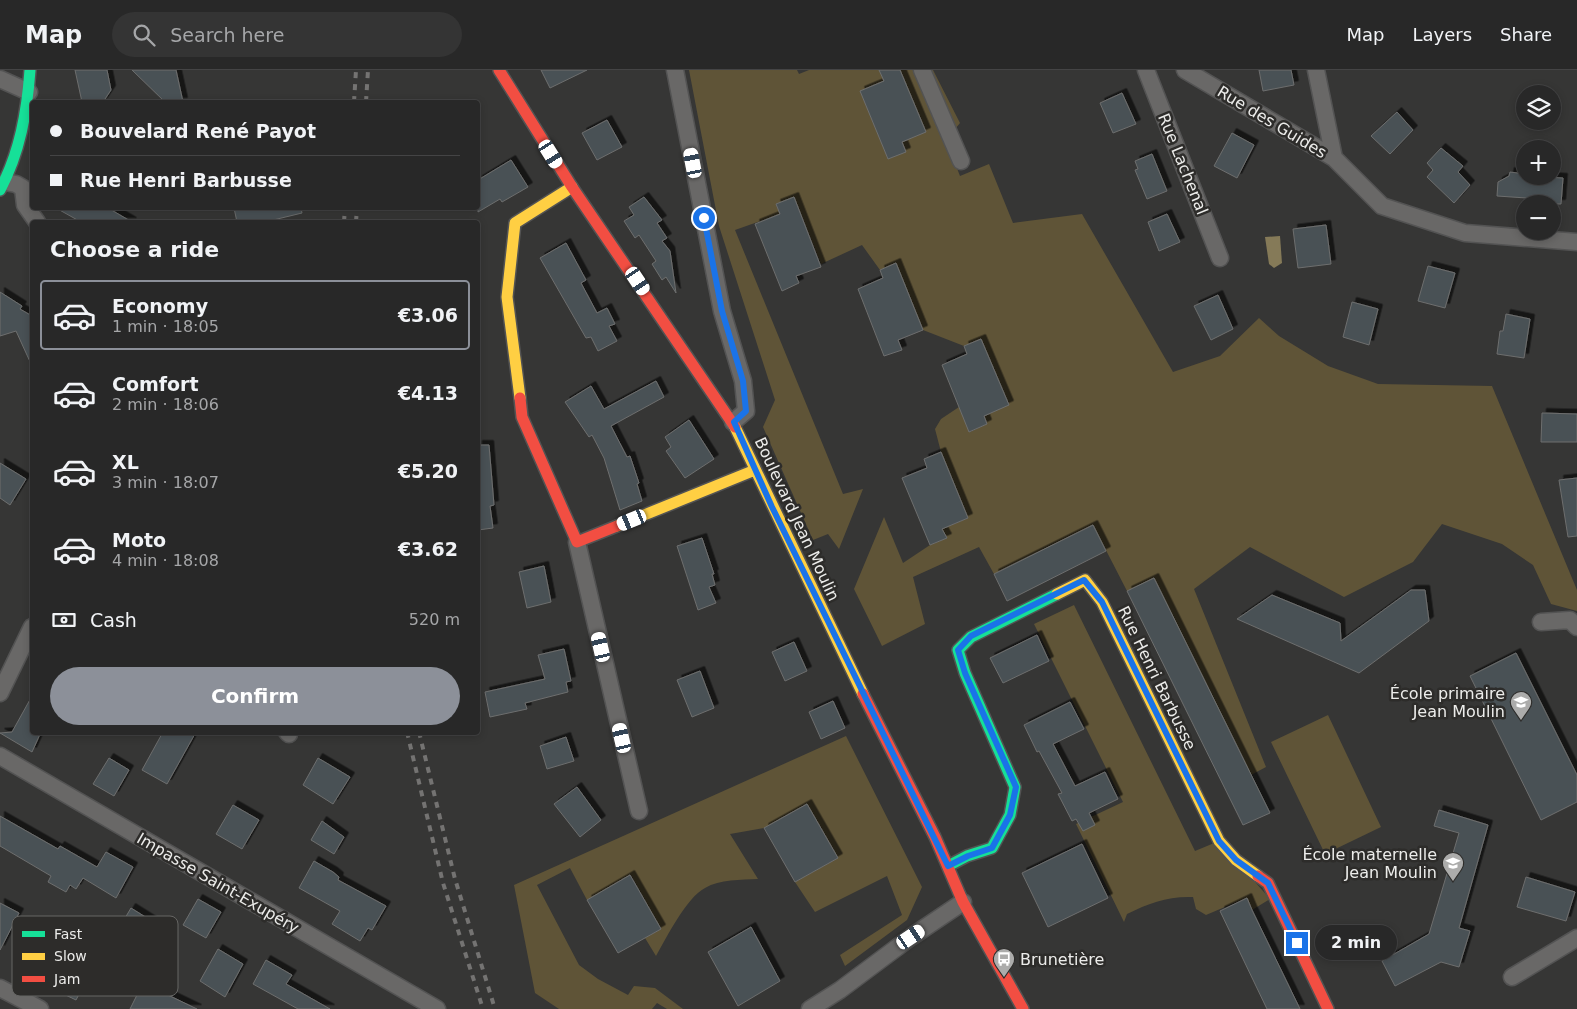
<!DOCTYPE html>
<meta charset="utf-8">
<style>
:root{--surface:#282828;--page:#343434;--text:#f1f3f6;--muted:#a5a6a8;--line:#444445;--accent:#8c9099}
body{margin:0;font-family:"DejaVu Sans",sans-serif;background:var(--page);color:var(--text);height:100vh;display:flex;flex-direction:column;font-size:19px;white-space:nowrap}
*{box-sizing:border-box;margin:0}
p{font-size:16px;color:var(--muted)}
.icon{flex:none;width:28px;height:28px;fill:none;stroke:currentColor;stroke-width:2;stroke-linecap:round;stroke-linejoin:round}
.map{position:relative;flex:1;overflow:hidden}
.sheet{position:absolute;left:30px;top:150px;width:450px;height:515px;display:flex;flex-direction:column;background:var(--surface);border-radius:5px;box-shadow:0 2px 8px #0003,0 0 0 1px var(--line)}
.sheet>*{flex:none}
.hud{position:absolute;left:30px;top:30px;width:450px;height:110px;border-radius:5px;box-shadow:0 2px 8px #0003,0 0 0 1px var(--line);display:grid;align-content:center;height:110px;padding:0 20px;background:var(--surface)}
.tools{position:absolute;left:1516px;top:15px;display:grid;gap:10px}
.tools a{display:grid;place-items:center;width:45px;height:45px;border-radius:50%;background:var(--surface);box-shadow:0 2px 8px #0003,0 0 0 1px var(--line);font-size:25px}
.end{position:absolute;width:22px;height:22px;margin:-11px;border:6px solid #1a73e8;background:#fff;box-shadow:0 0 0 2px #fff}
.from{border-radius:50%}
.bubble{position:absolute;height:35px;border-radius:18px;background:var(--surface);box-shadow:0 2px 8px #0003,0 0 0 1px var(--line);font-size:16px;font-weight:700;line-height:35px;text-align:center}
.car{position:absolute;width:15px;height:30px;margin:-15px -8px;border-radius:6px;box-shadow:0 0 4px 1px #0007;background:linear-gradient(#fff 24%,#345 0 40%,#fff 0 76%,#345 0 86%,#fff 0)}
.hud b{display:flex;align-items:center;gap:18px;height:48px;font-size:19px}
.hud b+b{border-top:1px solid var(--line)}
.hud i{width:12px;height:12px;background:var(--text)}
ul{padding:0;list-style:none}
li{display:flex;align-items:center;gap:15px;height:70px;margin:0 10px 8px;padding:0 10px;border:2px solid transparent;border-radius:5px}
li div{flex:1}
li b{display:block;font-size:19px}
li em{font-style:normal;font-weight:700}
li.on{border-color:var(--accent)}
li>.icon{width:45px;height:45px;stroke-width:1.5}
h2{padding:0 20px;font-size:22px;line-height:60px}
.pay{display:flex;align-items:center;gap:12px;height:55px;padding:0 20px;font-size:19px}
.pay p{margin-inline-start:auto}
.cta{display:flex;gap:10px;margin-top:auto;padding:10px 20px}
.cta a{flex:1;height:58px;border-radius:30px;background:var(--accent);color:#fff;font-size:20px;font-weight:700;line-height:58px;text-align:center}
header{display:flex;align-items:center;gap:30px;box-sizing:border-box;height:70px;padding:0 25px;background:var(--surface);border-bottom:1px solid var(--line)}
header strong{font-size:24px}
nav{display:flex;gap:28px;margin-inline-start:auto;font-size:18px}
.search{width:350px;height:45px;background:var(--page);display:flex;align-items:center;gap:12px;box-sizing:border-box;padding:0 18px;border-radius:28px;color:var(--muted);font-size:19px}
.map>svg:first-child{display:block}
.green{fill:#5f5437}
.water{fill:#857a58}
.building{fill:#4a5154;stroke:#6d6e6e;filter:url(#shadow)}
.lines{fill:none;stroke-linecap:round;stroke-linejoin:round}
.street-casing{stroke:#535353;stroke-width:19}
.fast-casing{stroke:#535353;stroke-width:14}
.slow-casing{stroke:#535353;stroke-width:14}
.jam-casing{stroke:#535353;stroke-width:14}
.street{stroke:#696867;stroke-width:16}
.fast{stroke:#16e098;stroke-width:11}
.slow{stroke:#ffcf43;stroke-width:11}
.jam{stroke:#f24e42;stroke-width:11}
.rail{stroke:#747372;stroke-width:4;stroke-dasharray:6 6;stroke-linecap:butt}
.route{stroke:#1a73e8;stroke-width:6}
.labels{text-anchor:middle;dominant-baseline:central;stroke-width:5;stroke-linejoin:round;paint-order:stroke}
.street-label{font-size:16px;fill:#ececea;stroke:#2d2c2a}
.poi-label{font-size:16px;fill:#ececea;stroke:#2d2c2a;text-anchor:end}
.key{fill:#2d2c2a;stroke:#666664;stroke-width:1}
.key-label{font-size:14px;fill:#ececea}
</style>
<header>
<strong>Map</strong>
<div class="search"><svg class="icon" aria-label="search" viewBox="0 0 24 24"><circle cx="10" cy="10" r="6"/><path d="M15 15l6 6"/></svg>Search here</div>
<nav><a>Map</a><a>Layers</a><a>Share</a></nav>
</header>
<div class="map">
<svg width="1577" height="939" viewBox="0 0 1577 939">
<defs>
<filter id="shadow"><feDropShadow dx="4.5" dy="-4.5" stdDeviation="0" flood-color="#0009"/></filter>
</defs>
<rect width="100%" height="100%" fill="#363635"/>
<!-- green -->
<path class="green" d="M 689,0 L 797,0 L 799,4 L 809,0 L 933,0 L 960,53 L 946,70 L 960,106 L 989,94 L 1013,153 L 1082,144 L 1173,302 L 1220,286 L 1259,248 L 1279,266 L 1328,296 L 1378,314 L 1492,316 L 1577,520 L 1577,541 L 1551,534 L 1533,495 L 1502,474 L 1442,454 L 1413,492 L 1344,527 L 1250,477 L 1194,519 L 1266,697 L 1251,705 L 1127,521 L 1093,455 L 994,504 L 979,477 L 913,507 L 925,554 L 882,576 L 854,519 L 884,447 L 903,493 L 930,475 L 947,468 L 942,459 L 968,448 L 941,382 L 935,359 L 941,349 L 959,337 L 970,362 L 987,354 L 984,346 L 1009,334 L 981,269 L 964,276 L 923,260 L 896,193 L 880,200 L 862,175 L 821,194 L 794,127 L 776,134 L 780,144 L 735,160 L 843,424 L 863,419 L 839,479 L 828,464 L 813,470 L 763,357 L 775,330 L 719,156 Z
M 1074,535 L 1195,781 L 1219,771 L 1270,829 L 1252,840 L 1246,828 L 1206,845 L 1196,839 L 1193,827 C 1168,826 1149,833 1127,844 L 1124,852 L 1076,754 L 1123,732 L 1034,554 Z
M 1328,645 L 1381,757 L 1325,784 L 1271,672 Z
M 846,666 L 922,817 L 907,850 L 845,896 L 840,885 L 902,845 L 887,806 L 815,842 L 795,812 L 838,788 L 807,734 L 764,758 L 730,764 L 758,809 C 741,810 720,809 705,818 C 686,828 667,867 656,886 L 645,868 L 661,859 L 631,805 L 587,830 L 570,798 L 537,815 L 579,895 L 598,909 L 628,925 L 634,916 L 655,918 L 683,939 L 667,939 L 657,933 L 652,939 L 559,939 L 535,923 L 514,815 Z"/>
<!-- water -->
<path class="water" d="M 1280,166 L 1282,193 L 1274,198 L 1269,194 L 1265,167 Z"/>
<!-- building -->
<path class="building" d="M 75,0 L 107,0 L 111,20 L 103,32 L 82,32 Z
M 132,0 L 176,0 L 183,32 L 165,32 Z
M 541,0 L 587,0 L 550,18 Z
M 879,0 L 900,0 L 926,62 L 902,72 L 906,82 L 888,89 L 860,21 L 884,11 Z
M 1259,0 L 1291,0 L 1294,15 L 1263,21 Z
M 1122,23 L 1136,54 L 1113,63 L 1100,33 Z
M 1397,42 L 1413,60 L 1390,84 L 1371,66 Z
M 607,50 L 622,77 L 597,90 L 582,63 Z
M 1232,63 L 1254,75 L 1237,108 L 1214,96 Z
M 1441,78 L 1463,96 L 1458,102 L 1470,115 L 1454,133 L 1427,107 L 1433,100 L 1427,93 Z
M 1152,84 L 1167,121 L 1147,129 L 1135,100 L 1138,99 L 1135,91 Z
M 511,90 L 528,117 L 502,132 L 500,129 L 478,142 L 478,110 Z
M 1510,102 L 1525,104 L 1525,106 L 1563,108 L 1561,134 L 1541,134 L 1541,129 L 1497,126 L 1498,112 L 1509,106 Z
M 644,127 L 662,150 L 657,153 L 667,168 L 662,171 L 670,181 L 676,223 L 666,207 L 662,210 L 652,194 L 656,191 L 639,165 L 635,168 L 624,151 L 634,145 L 629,137 Z
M 794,127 L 821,197 L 796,206 L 799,213 L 782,221 L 755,154 L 780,144 L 776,134 Z
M 56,138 L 108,138 L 132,152 L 81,152 Z
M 234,138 L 301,138 L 302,143 L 265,152 L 237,152 Z
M 1167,144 L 1180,172 L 1159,181 L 1148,152 Z
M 1326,155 L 1331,194 L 1298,198 L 1293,159 Z
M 566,173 L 586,210 L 581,213 L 597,243 L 607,238 L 615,254 L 609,256 L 617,271 L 598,281 L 591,267 L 586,268 L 540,188 Z
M 896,193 L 923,260 L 898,270 L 902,280 L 884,286 L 858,219 L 883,208 L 880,200 Z
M 1428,196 L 1455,203 L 1445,238 L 1418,231 Z
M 0,222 L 22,236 L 20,239 L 32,246 L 32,296 L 16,261 L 0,266 Z
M 1218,225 L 1233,259 L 1211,270 L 1194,236 Z
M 1352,232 L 1378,239 L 1369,275 L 1343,267 Z
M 1506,244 L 1530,249 L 1524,288 L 1497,284 L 1500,261 L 1503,261 Z
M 981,269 L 1009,335 L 984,346 L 987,354 L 969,362 L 942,295 L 967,284 L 964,276 Z
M 656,311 L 664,327 L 611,356 L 627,387 L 630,386 L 639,413 L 637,414 L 642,431 L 620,440 L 604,388 L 592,365 L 589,367 L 565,332 L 591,316 L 604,339 Z
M 1542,343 L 1577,344 L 1577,372 L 1541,372 Z
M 689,350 L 714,389 L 685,408 L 666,381 L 671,377 L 665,367 Z
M 478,375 L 489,375 L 494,435 L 490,436 L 493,458 L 478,460 Z
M 941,382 L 968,448 L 942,459 L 947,468 L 930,475 L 902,408 L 927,398 L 924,389 Z
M 0,393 L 26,409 L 10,435 L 0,428 Z
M 1577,408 L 1577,466 L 1568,467 L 1559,410 Z
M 1093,455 L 1106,481 L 1007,531 L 994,504 Z
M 702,468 L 714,504 L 712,504 L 715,515 L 709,517 L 716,533 L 698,540 L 677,476 Z
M 544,496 L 551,532 L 527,538 L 519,502 Z
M 1154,508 L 1270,743 L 1243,755 L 1127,521 Z
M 1411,520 L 1425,520 L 1429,551 L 1359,603 L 1237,549 L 1272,525 L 1340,553 L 1341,571 Z
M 1037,565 L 1049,591 L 1003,613 L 990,588 Z
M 794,572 L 807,601 L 785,611 L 772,582 Z
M 564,579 L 571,611 L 566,612 L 568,622 L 525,633 L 527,639 L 490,647 L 485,622 L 545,609 L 538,585 Z
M 1516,583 L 1577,705 L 1577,732 L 1541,750 L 1470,606 Z
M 700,601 L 714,638 L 692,647 L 677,610 Z
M 32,626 L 32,662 L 41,662 L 32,682 L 0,663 L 12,662 Z
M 833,631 L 845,658 L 821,669 L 809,642 Z
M 1070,632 L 1084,659 L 1053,674 L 1075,716 L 1105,702 L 1118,729 L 1089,743 L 1095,755 L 1083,761 L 1076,749 L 1072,751 L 1058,724 L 1062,723 L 1039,681 L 1037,682 L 1024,655 Z
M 163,662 L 196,662 L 167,714 L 142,700 Z
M 566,667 L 574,691 L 547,699 L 540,676 Z
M 109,688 L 129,700 L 114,726 L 93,714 Z
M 318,688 L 350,707 L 333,734 L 303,715 Z
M 577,717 L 601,750 L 580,767 L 554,734 Z
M 807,734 L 838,788 L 795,812 L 764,758 Z
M 233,735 L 259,750 L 242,779 L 216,764 Z
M 1439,740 L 1488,755 L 1459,858 L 1470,861 L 1459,897 L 1441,892 L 1395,916 L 1382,891 L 1429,864 L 1459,763 L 1434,756 Z
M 0,746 L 58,779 L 60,776 L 97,797 L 106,782 L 133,797 L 116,828 L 83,808 L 76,819 L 70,815 L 66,822 L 48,812 L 51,806 L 0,776 Z
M 322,751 L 344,767 L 334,784 L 311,770 Z
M 1082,774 L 1108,828 L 1048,857 L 1022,803 Z
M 314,791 L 333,802 L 339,807 L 338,810 L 386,836 L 372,860 L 368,858 L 360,871 L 332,854 L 340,841 L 299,818 Z
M 630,805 L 661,859 L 618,883 L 587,830 Z
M 1526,807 L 1575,822 L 1566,851 L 1517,837 Z
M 1247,828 L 1252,840 L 1300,939 L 1267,939 L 1220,841 Z
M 198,829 L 221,842 L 206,868 L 183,855 Z
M 0,833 L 19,843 L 0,880 Z
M 131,838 L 163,858 L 149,884 L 115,865 Z
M 751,857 L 780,911 L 738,936 L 708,882 Z
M 218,879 L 243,894 L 225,927 L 200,911 Z
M 266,890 L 292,905 L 286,914 L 330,939 L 298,939 L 253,914 Z
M 58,892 L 88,907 L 76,930 L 47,916 Z
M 143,913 L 197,939 L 130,939 Z"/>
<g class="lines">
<!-- street casing -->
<g class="street-casing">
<path id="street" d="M 675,0 L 722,241 L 743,311 L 746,341 L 733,352
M 922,0 L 961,91
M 1146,0 L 1220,188
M 1185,0 L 1334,88
M 1316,0 L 1334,88 L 1382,136 L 1465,163 L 1577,172
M 0,9 L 29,22
M 5,112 L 16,114 L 23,118 L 25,135 L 37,152
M 577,472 L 639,741
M 1541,552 L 1570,550 L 1577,557
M 0,623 L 32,557
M 287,662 L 289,664
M 0,686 L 437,939
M 1512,907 L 1577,868
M 0,918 L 40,939
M 810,939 L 840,920 L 911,867 L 963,832"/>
</g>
<!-- fast casing -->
<g class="fast-casing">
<path id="fast" d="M 0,120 C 20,82 27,42 30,0
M 948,796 L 967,786 L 992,778 L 1010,745 L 1015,717 L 965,603 L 958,580 L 971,567 L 1057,524"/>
</g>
<!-- slow casing -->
<g class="slow-casing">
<path id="slow" d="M 520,328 L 507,227 L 515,153 L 572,117
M 735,357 L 863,624
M 617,456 L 755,400
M 1057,524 L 1085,510 L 1102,532 L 1219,771 L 1236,790 L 1258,806"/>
</g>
<!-- jam casing -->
<g class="jam-casing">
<path id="jam" d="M 499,0 L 572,117 L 735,357
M 520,328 L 522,347 L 577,472 L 617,456
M 863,624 L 935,767 L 963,832 L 1023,939
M 1258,806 L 1268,813 L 1328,939"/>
</g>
<!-- street -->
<use href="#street" class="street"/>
<!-- fast -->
<use href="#fast" class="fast"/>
<!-- slow -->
<use href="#slow" class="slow"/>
<!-- jam -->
<use href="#jam" class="jam"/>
<!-- rail -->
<path class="rail" d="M 354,32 L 356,0
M 366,32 L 368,0
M 344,152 L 345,138
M 356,152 L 357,138
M 407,662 L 443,813 L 483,939
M 419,662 L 455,809 L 495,939"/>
</g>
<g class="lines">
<!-- route -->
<path class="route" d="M 704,148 L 722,241 L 743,311 L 746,341 L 734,352 L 772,437 L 948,796 L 968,786 L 992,778 L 1010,745 L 1016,717 L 965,603 L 958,580 L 971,566 L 1084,510 L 1102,532 L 1219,771 L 1236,790 L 1268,813 L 1297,873"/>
</g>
<!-- icons -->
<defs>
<g id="school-pin" transform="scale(1.125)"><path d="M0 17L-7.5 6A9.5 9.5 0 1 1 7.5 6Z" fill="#acacab" stroke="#2d2c2a"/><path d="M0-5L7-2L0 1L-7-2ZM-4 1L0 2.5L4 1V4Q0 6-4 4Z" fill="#fff"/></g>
<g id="bus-pin" transform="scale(1.125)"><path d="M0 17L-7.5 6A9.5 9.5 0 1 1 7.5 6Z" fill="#acacab" stroke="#2d2c2a"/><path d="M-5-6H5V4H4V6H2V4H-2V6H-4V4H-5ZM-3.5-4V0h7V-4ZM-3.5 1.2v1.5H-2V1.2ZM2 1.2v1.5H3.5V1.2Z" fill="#fff"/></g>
</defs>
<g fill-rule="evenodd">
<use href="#school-pin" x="1521" y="632"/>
<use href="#school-pin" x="1453" y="793"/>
<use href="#bus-pin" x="1004" y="889"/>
</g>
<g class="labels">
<!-- street labels -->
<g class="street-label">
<text transform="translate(1272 52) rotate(31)">Rue des Guides</text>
<text transform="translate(1183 94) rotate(68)">Rue Lachenal</text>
<text transform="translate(797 449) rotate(65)">Boulevard Jean Moulin</text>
<text transform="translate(1157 608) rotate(64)">Rue Henri Barbusse</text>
<text transform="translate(218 813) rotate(30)">Impasse Saint-Exupéry</text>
</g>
<!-- poi labels -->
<g class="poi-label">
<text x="1505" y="623">École primaire<tspan x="1505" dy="18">Jean Moulin</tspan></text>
<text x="1437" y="784">École maternelle<tspan x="1437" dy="18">Jean Moulin</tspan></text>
<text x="1020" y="889" text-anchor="start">Brunetière</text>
</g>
</g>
<!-- legend -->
<rect x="12" y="846" width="166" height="80" rx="8" class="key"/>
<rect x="22" y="861" width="23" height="6" fill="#16e098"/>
<rect x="22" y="883" width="23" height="7" fill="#ffcf43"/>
<rect x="22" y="906" width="23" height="6" fill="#f24e42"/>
<g class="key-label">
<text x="54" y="869">Fast</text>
<text x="54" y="891">Slow</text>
<text x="54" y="914">Jam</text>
</g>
</svg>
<div class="tools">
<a><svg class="icon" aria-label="layers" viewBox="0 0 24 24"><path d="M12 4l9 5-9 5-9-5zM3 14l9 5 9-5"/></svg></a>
<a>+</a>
<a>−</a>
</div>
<i class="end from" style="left:704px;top:148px"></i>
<i class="end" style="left:1297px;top:873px"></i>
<div class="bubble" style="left:1315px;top:855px;width:82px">2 min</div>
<i class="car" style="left:551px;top:84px;rotate:148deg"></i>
<i class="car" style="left:693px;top:93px;rotate:349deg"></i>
<i class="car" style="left:638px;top:211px;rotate:146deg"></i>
<i class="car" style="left:632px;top:450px;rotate:248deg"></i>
<i class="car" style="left:601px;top:577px;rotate:347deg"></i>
<i class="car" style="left:622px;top:668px;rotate:347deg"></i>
<i class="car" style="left:911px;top:867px;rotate:56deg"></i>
<div class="hud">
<b><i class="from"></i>Bouvelard René Payot</b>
<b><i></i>Rue Henri Barbusse</b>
</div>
<section class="sheet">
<h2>Choose a ride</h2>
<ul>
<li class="on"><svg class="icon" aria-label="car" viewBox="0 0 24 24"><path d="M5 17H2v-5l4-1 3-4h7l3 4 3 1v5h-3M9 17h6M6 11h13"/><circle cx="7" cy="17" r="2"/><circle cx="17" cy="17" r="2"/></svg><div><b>Economy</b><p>1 min · 18:05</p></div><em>€3.06</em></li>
<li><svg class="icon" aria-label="car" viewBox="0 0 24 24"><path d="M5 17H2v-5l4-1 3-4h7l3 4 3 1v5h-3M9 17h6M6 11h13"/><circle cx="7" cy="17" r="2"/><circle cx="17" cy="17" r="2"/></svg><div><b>Comfort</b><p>2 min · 18:06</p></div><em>€4.13</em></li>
<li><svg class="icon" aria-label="car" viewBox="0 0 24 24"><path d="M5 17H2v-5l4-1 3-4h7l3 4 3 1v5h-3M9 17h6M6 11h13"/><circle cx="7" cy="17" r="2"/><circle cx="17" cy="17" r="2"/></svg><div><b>XL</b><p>3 min · 18:07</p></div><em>€5.20</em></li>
<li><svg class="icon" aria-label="car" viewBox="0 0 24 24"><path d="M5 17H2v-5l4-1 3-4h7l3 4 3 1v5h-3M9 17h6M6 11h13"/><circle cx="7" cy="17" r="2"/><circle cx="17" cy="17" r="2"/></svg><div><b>Moto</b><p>4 min · 18:08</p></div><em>€3.62</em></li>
</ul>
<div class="pay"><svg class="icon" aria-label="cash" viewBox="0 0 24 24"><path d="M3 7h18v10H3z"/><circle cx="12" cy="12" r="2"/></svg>Cash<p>520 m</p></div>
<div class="cta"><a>Confirm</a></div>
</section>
</div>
